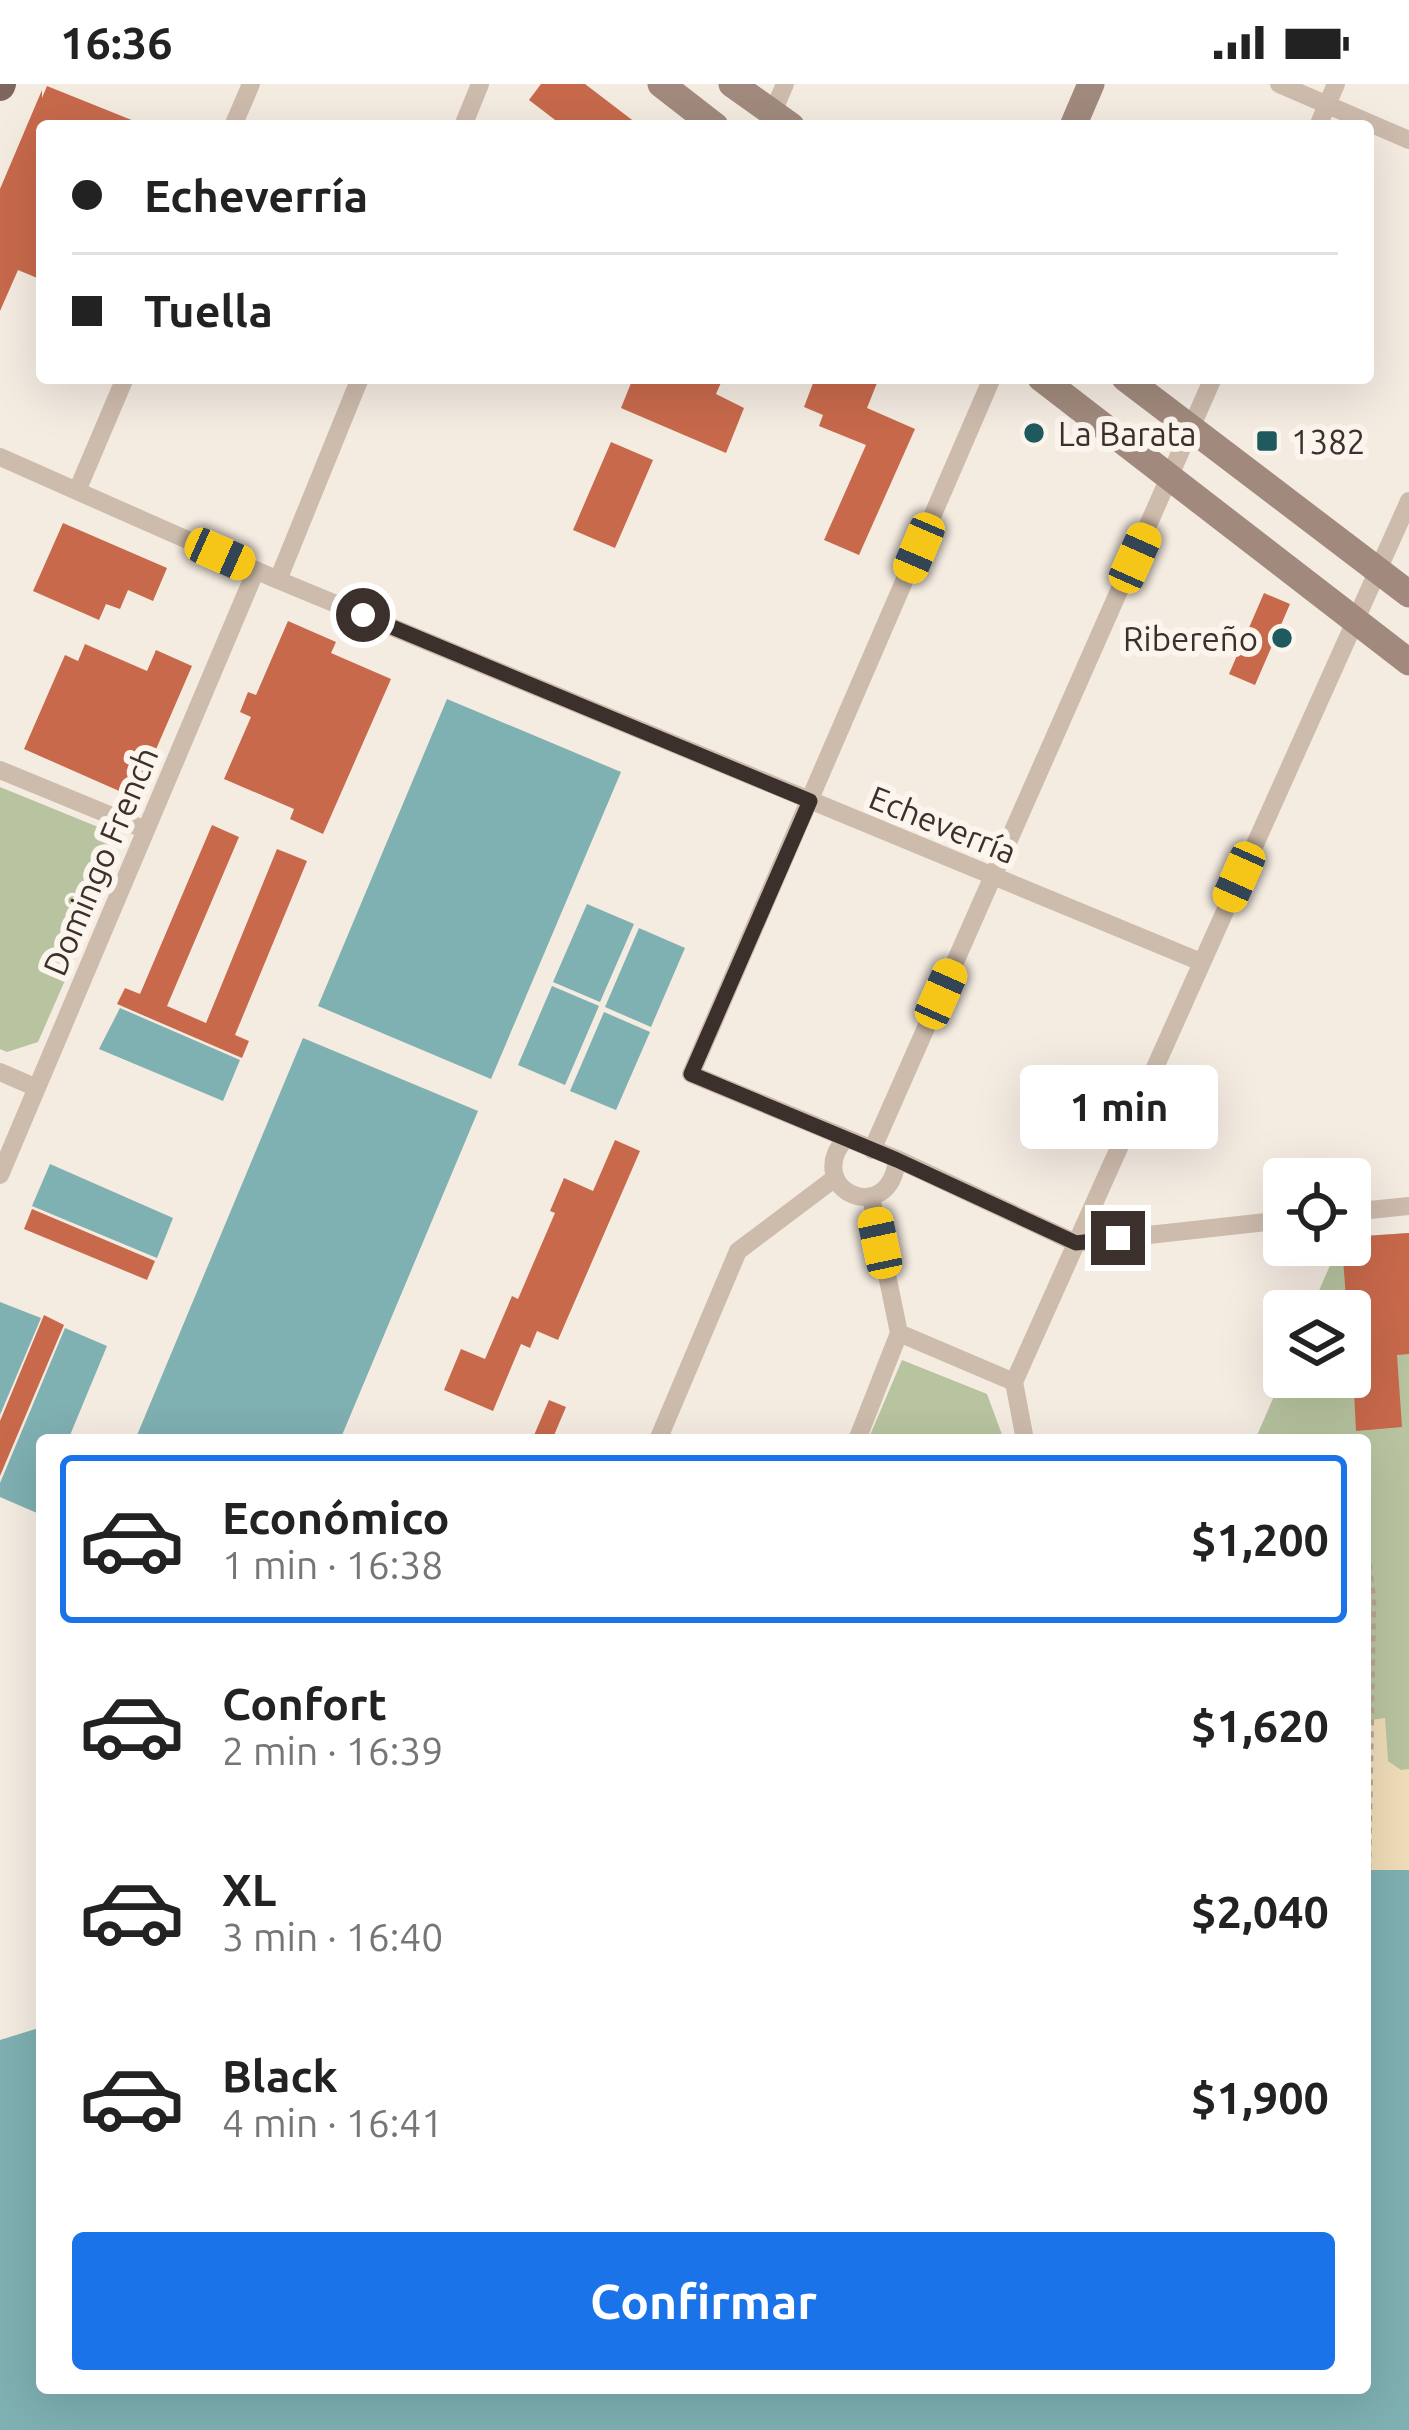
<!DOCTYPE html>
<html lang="es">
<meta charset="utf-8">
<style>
:root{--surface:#fff;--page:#f2f2f2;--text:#222;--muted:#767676;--line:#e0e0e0;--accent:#1a73e8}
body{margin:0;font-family:Ubuntu,sans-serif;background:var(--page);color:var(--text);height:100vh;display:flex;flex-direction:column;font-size:45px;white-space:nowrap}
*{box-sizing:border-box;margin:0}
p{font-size:39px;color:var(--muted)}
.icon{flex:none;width:66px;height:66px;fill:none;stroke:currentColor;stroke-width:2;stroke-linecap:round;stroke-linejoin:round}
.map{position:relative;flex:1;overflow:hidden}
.side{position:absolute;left:36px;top:1350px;width:1335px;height:960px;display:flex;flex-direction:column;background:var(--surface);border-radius:12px;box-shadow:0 12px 48px #0002}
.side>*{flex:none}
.guide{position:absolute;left:36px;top:36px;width:1338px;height:264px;border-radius:12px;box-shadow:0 12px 48px #0002;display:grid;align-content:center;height:264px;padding:0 36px;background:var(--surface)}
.tools{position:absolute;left:1263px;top:1074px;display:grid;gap:24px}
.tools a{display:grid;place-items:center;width:108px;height:108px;border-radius:12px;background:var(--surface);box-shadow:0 12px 48px #0002;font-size:60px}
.end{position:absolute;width:54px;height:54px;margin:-27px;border:15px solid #3b302b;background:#fff;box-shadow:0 0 0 6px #fff}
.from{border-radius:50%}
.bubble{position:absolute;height:84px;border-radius:12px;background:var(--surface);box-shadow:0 12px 48px #0002;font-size:39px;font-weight:600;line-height:84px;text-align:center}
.car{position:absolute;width:36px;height:72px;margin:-36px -18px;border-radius:15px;box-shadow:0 0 9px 3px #0007;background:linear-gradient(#f5c518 24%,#345 0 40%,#f5c518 0 76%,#345 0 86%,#f5c518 0)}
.guide b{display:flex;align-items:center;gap:42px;height:114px;font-size:45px}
.guide b+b{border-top:3px solid var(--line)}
.guide i{width:30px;height:30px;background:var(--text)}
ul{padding:21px 0 0;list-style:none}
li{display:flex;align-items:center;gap:36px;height:168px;margin:0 24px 18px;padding:0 12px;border:6px solid transparent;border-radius:12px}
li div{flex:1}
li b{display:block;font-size:45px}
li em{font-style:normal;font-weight:600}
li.active{border-color:var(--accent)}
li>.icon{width:108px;height:108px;stroke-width:1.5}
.action{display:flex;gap:24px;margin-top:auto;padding:24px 36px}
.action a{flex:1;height:138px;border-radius:12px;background:var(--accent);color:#fff;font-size:48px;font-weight:600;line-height:138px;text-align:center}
.status{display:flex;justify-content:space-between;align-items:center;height:84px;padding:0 60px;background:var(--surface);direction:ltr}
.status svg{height:33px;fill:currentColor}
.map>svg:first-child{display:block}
.green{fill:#b8c4a0}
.sand{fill:#efdcb8}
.water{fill:#7fb0b2}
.building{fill:#c8694b}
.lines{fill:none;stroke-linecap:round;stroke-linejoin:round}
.path{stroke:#b9a596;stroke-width:4.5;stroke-dasharray:6 6;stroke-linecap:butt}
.street{stroke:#cdbbac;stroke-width:18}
.secondary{stroke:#a18a7d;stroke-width:27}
.primary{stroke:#7d675c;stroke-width:30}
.route{stroke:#3b302b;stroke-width:15}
.poi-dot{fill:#1f5a5e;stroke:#fbf5ee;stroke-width:4.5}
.labels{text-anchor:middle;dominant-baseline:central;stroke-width:12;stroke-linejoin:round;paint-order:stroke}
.poi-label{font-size:33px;fill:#3b302b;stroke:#fbf5ee;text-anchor:start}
.street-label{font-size:33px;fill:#3b302b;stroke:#fbf5ee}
</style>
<div class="status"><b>16:36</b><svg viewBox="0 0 49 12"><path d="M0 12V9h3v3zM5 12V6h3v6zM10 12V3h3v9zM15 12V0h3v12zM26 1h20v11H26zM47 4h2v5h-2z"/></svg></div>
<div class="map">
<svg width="1409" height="2346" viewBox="0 0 1409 2346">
<rect width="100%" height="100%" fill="#f4ebe1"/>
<!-- green -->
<path class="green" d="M 0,703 L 103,745 L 115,782 L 38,958 L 7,968 L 0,965 Z
M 1409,1149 L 1409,1786 L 1365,1786 L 1365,1356 L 1255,1356 L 1284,1289 L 1284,1293 L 1350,1293 L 1350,1227 L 1310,1227 L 1339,1161 L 1350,1161 L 1350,1153 Z
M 902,1276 L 987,1310 L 1004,1356 L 868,1356 Z"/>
<!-- sand -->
<path class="sand" d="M 1385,1634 L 1388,1677 L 1401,1686 L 1409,1685 L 1409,1786 L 1365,1786 L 1365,1637 Z"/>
<!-- water -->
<path class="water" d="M 447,615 L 621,688 L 491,995 L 318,922 Z
M 587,820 L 634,840 L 600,918 L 553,898 Z
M 639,844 L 685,864 L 651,943 L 605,923 Z
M 552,902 L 599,922 L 565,1001 L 518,981 Z
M 120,924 L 240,976 L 223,1017 L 99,965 Z
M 604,928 L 650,948 L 616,1026 L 570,1007 Z
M 303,954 L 478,1027 L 340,1356 L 135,1356 Z
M 50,1080 L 173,1134 L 157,1174 L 32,1122 Z
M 0,1218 L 41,1234 L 0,1331 Z
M 65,1244 L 107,1262 L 68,1356 L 42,1356 L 42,1417 L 37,1429 L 0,1413 L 0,1399 Z
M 1365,1786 L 1409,1786 L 1409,2346 L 0,2346 L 0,1956 L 42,1943 L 42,2304 L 1365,2304 Z"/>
<!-- building -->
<path class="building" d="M 541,0 L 585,0 L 640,42 L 563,42 L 529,16 Z
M 47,2 L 144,41 L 42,42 L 42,196 L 18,186 L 0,227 L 0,105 L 42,6 L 42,14 Z
M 633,294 L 723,294 L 716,310 L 744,324 L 726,369 L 621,324 Z
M 815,294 L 879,294 L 867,324 L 915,345 L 859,471 L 824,456 L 866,361 L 819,342 L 823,331 L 804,323 Z
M 611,358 L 653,376 L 615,464 L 573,446 Z
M 63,439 L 167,484 L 153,517 L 128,506 L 120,525 L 106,520 L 99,536 L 33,507 Z
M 1264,509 L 1290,520 L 1255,601 L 1229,590 Z
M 288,537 L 336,558 L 331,569 L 391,595 L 323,750 L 290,735 L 294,725 L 224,695 L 251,633 L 240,628 L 248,608 L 256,611 Z
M 85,560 L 147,587 L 156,566 L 192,582 L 135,714 L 24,665 L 65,571 L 78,577 Z
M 212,741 L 239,753 L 167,922 L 206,939 L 277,765 L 307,777 L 235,951 L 249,957 L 242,974 L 117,920 L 125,904 L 140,910 Z
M 615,1056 L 640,1067 L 558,1256 L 537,1247 L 530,1264 L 521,1260 L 493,1327 L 444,1306 L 461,1265 L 485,1275 L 512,1212 L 518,1215 L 555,1129 L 550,1127 L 564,1094 L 593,1107 Z
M 32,1125 L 155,1177 L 147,1196 L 24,1145 Z
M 1409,1149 L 1409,1270 L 1397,1271 L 1402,1343 L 1356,1347 L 1350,1227 L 1347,1227 L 1342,1161 L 1350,1161 L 1350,1153 Z
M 44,1231 L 64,1241 L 0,1392 L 0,1337 Z
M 549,1316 L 566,1323 L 552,1356 L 532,1356 Z"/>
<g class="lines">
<!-- path -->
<path class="path" d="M 1365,1444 L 1374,1515 L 1369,1786"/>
<!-- street -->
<path class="street" d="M 1279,0 L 1409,56
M 233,42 L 251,0
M 463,42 L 480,0
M 767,42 L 785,0
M 1318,42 L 1336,0
M 992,294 L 691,990 L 897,1075 L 1076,1159 L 1284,1136
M 0,373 L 278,496 L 1201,878
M 77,407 L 125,294
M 278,496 L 360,294
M 0,686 L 146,746
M 0,988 L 37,1004
M 846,1054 C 801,1105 890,1146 897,1075
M 872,1066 L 1213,294
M 0,1091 L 256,486
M 1350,1128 L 1409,1122
M 899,1249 L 1014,1298
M 1014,1298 L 1409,417
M 1014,1298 L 1025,1356
M 658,1356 L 738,1167 L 835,1094
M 857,1356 L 899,1249 L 871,1113"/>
<!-- secondary -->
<path class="secondary" d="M 661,0 L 715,42
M 732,0 L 791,42
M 1073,42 L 1091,0
M 1041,294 L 1409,578
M 1125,294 L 1409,510"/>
<!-- primary -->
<path class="primary" d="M 0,2 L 1,0"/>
</g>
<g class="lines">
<!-- route -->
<path class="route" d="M 363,531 L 810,717 L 691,990 L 897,1076 L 1076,1159 L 1118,1154"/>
</g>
<!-- markers -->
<g class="poi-dot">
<circle cx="1034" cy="349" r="12"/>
<rect x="1255" y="345" width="24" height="24" rx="6"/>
<circle cx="1282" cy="554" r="12"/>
</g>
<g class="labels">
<!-- poi labels -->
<g class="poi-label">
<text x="1058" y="349">La Barata</text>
<text x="1291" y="357">1382</text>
<text x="1258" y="554" text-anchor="end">Ribereño</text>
</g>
<!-- street labels -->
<g class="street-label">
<text transform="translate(943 740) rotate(22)">Echeverría</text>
<text transform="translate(100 777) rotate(-67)">Domingo French</text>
</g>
</g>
</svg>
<div class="tools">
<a><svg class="icon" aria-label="locate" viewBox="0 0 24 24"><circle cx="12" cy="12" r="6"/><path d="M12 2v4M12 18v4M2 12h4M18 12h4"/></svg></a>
<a><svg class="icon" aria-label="layers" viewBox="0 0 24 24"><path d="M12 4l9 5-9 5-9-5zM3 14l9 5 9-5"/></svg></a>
</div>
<i class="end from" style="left:363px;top:531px"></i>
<i class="end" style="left:1118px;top:1154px"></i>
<div class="bubble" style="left:1020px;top:981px;width:198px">1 min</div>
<i class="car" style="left:919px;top:464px;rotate:203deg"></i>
<i class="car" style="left:220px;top:470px;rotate:114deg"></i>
<i class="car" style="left:1135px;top:474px;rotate:24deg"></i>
<i class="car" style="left:1239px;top:793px;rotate:204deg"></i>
<i class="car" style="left:941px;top:910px;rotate:24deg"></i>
<i class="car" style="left:880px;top:1159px;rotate:348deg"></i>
<div class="guide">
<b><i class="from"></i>Echeverría</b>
<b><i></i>Tuella</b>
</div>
<section class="side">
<ul>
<li class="active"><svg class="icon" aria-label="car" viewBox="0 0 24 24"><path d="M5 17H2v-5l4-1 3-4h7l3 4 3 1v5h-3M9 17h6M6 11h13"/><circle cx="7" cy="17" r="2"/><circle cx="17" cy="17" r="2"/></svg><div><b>Económico</b><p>1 min · 16:38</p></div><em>$1,200</em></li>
<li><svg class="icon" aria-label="car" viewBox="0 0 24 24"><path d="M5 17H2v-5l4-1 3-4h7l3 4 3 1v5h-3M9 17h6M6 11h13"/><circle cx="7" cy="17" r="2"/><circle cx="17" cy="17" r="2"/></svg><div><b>Confort</b><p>2 min · 16:39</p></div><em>$1,620</em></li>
<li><svg class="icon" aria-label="car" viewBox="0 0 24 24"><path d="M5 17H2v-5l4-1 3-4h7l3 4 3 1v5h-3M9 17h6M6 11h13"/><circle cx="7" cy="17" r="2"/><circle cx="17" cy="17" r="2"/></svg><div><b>XL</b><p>3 min · 16:40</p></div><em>$2,040</em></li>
<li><svg class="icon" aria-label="car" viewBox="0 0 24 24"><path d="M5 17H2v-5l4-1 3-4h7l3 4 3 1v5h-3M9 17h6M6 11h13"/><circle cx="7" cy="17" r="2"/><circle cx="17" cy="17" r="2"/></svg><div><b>Black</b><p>4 min · 16:41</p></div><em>$1,900</em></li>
</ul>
<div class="action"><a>Confirmar</a></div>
</section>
</div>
